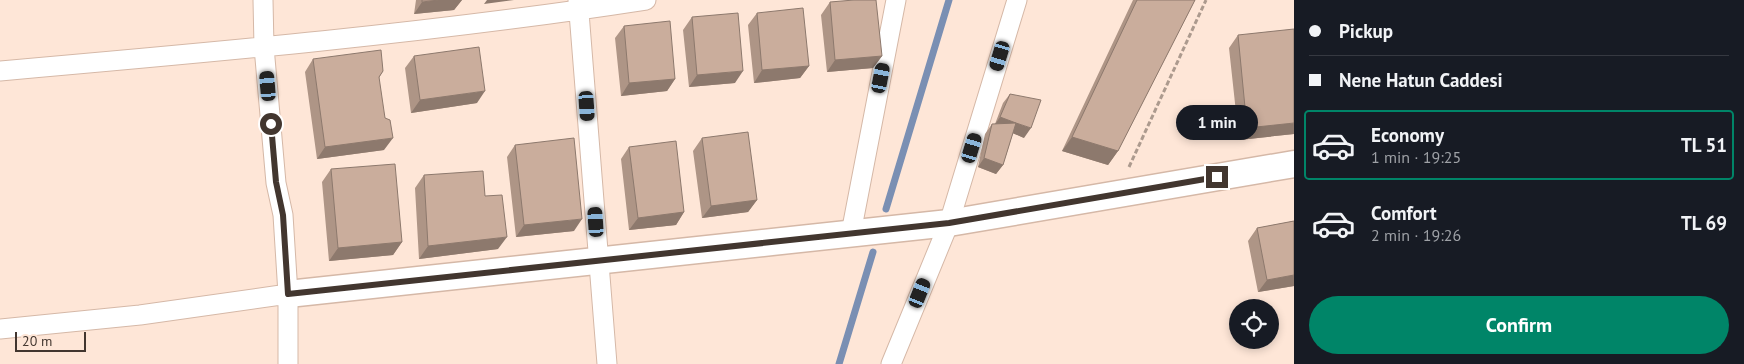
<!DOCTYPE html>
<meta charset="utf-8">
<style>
:root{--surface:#171b24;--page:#20242c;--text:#f1f3f6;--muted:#9ea1a6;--line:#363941;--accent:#008568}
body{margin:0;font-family:"PT Sans",sans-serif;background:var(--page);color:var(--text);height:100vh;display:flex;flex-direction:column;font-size:19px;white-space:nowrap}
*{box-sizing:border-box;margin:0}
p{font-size:16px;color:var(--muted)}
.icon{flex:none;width:28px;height:28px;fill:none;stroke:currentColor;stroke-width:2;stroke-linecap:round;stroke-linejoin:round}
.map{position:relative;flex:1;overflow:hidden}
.panel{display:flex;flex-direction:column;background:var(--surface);width:450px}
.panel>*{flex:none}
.top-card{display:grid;align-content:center;height:110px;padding:0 15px;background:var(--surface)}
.tools{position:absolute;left:1229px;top:299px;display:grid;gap:10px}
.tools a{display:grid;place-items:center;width:50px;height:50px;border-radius:50%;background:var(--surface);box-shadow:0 2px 8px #0003;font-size:25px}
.scale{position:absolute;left:15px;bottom:12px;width:71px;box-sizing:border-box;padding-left:5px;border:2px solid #42362f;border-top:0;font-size:14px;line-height:18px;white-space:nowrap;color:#42362f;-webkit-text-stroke:4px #fee6d7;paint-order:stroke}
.end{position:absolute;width:22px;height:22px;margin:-11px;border:6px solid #42362f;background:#fff;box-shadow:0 0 0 2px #fff}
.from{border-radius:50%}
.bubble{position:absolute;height:35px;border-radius:18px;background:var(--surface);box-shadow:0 2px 8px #0003;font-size:16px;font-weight:800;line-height:35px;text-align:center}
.car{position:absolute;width:15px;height:30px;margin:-15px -8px;border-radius:6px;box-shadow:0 0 4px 1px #0007;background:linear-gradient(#222 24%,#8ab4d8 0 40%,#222 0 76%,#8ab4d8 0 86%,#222 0)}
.top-card b{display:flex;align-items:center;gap:18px;height:48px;font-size:19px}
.top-card b+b{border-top:1px solid var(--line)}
.top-card i{width:12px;height:12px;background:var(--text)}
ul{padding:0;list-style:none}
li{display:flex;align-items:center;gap:15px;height:70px;margin:0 10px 8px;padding:0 5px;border:2px solid transparent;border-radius:5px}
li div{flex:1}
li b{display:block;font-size:19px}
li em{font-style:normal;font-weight:800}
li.active{border-color:var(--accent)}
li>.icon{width:45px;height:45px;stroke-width:1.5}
.cta{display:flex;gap:10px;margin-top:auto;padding:10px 15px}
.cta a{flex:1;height:58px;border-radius:30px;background:var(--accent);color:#fff;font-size:20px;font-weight:800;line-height:58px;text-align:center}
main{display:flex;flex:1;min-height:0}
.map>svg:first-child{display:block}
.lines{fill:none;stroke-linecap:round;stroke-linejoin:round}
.stream{stroke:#7a8fb3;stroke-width:7}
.street-casing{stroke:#d5b8a7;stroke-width:21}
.secondary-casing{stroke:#d5b8a7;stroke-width:29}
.path{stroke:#ac9a8e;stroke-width:3;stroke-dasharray:5 2.5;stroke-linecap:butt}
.street{stroke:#fff;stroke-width:19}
.secondary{stroke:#fff;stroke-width:26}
.wall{fill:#ae9586}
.shaded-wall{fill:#8d796d}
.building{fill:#caad9c;stroke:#8d796d}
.route{stroke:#42362f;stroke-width:6}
</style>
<main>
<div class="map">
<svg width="1294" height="364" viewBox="0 0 1294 364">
<rect width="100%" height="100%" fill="#fee6d7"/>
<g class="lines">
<!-- stream -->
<path class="stream" d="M 886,209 L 949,0
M 839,364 L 873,252"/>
<!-- street casing -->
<g class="street-casing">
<path id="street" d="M 263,0 L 264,47 L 276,183 L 283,215 L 288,294 L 288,364
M 578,0 L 607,364
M 0,71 C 216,52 432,33 646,0
M 851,233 L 896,0
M 0,329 L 140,315 L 288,294
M 891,364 L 949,223 L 1017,0"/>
</g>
<!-- secondary casing -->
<g class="secondary-casing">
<path id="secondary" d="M 288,294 L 949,223 L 1294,164"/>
</g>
<!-- path -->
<path class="path" d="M 1129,167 L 1206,0"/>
<!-- street -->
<use href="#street" class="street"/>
<!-- secondary -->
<use href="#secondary" class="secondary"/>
</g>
<!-- wall -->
<path class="wall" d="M 416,0 L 462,0 L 454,10 L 414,14 Z
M 1133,0 L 1195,0 L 1118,151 L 1108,165 L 1062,151 Z
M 830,2 L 882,56 L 873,68 L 827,72 L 821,15 Z
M 757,13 L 809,66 L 800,78 L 754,83 L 748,25 Z
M 692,17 L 735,83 L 689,87 L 683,30 Z
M 624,26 L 675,79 L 667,91 L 621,96 L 615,38 Z
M 1238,35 L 1294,134 L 1239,140 L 1229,48 Z
M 414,56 L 477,103 L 411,113 L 405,68 Z
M 313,59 L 383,71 L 379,78 L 384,150 L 317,159 L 305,72 Z
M 1010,94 L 1024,138 L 1013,133 L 1003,165 L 996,174 L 978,167 L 985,134 L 992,124 L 995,124 L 1003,103 Z
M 702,138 L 757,200 L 748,212 L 702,218 L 693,151 Z
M 515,145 L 574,231 L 516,237 L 507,157 Z
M 629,147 L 684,212 L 676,225 L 629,230 L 621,159 Z
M 331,169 L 402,242 L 393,255 L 329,261 L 322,182 Z
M 424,175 L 485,196 L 498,249 L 419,259 L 415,188 Z
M 1294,221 L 1294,286 L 1258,292 L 1248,241 L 1257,228 Z"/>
<!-- shaded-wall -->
<path class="shaded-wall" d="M 439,0 L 462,0 L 454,10 L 414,14 L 422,2 Z
M 487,0 L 514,0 L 484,4 Z
M 882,56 L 873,68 L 827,72 L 835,60 Z
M 809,66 L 800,78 L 754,83 L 762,70 Z
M 743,71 L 735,83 L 689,87 L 697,75 Z
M 675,79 L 667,91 L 621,96 L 629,83 Z
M 485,91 L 477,103 L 411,113 L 420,100 Z
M 1000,117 L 1016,123 L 994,126 Z
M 1016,123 L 1031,128 L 1024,138 L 1010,132 Z
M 1294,123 L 1294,134 L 1239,140 L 1247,128 Z
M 1072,137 L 1118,151 L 1108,165 L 1062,151 Z
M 393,138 L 384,150 L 317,159 L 325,147 Z
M 984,158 L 1003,165 L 996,174 L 978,167 Z
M 757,200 L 748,212 L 702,218 L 711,206 Z
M 684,212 L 676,225 L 629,230 L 638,218 Z
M 582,219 L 574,231 L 516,237 L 524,225 Z
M 507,237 L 498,249 L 419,259 L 428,246 Z
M 402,242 L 393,255 L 329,261 L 338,248 Z
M 1294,275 L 1294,286 L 1258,292 L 1267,280 Z"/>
<!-- building -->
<path class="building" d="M 422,0 L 439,0 L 422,2 Z
M 854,0 L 876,0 L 882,56 L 835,60 L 830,2 Z
M 1137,0 L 1195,0 L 1118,151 L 1072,137 Z
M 803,8 L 809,66 L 762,70 L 757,13 Z
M 738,13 L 743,71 L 697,75 L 692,17 Z
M 670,21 L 675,79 L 629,83 L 624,26 Z
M 1294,29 L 1294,123 L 1247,128 L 1238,35 Z
M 479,47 L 485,91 L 420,100 L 414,56 Z
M 381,50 L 383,71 L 379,77 L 385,118 L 390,120 L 393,138 L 325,147 L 313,59 Z
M 1010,94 L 1041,100 L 1031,128 L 1016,123 L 1003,165 L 984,158 L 992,124 L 1016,123 L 1000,117 Z
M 748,132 L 757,200 L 711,206 L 702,138 Z
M 574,138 L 582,219 L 524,225 L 515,145 Z
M 676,141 L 684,212 L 638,218 L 629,147 Z
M 395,164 L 402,242 L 338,248 L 331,169 Z
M 483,171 L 485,196 L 502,195 L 507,237 L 428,246 L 424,175 Z
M 1294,221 L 1294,275 L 1267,280 L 1257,228 Z"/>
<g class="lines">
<!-- route -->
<path class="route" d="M 271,124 L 276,182 L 283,215 L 288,294 L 949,223 L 1217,177"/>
</g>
</svg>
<div class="tools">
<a><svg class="icon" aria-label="locate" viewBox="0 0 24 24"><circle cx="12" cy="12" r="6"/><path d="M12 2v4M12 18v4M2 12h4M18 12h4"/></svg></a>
</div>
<div class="scale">20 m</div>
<i class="end from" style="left:271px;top:124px"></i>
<i class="end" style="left:1217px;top:177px"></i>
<div class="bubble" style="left:1176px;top:105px;width:82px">1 min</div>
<i class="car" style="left:1000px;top:56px;rotate:197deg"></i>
<i class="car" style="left:881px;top:78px;rotate:11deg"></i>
<i class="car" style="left:268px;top:86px;rotate:355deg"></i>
<i class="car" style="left:587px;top:106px;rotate:176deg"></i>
<i class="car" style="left:972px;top:148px;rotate:17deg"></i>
<i class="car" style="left:596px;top:222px;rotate:356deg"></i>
<i class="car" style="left:920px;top:293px;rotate:22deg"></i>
</div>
<section class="panel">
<div class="top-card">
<b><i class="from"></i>Pickup</b>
<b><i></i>Nene Hatun Caddesi</b>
</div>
<ul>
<li class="active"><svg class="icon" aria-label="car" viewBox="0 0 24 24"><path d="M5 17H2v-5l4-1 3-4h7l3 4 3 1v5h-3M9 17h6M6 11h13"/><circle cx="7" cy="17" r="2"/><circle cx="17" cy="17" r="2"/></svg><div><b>Economy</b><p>1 min · 19:25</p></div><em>TL 51</em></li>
<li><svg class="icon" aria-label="car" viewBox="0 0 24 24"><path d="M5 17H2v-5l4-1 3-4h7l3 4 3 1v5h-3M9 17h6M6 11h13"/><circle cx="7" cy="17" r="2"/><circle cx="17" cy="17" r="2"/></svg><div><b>Comfort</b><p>2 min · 19:26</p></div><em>TL 69</em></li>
</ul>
<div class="cta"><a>Confirm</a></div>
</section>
</main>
